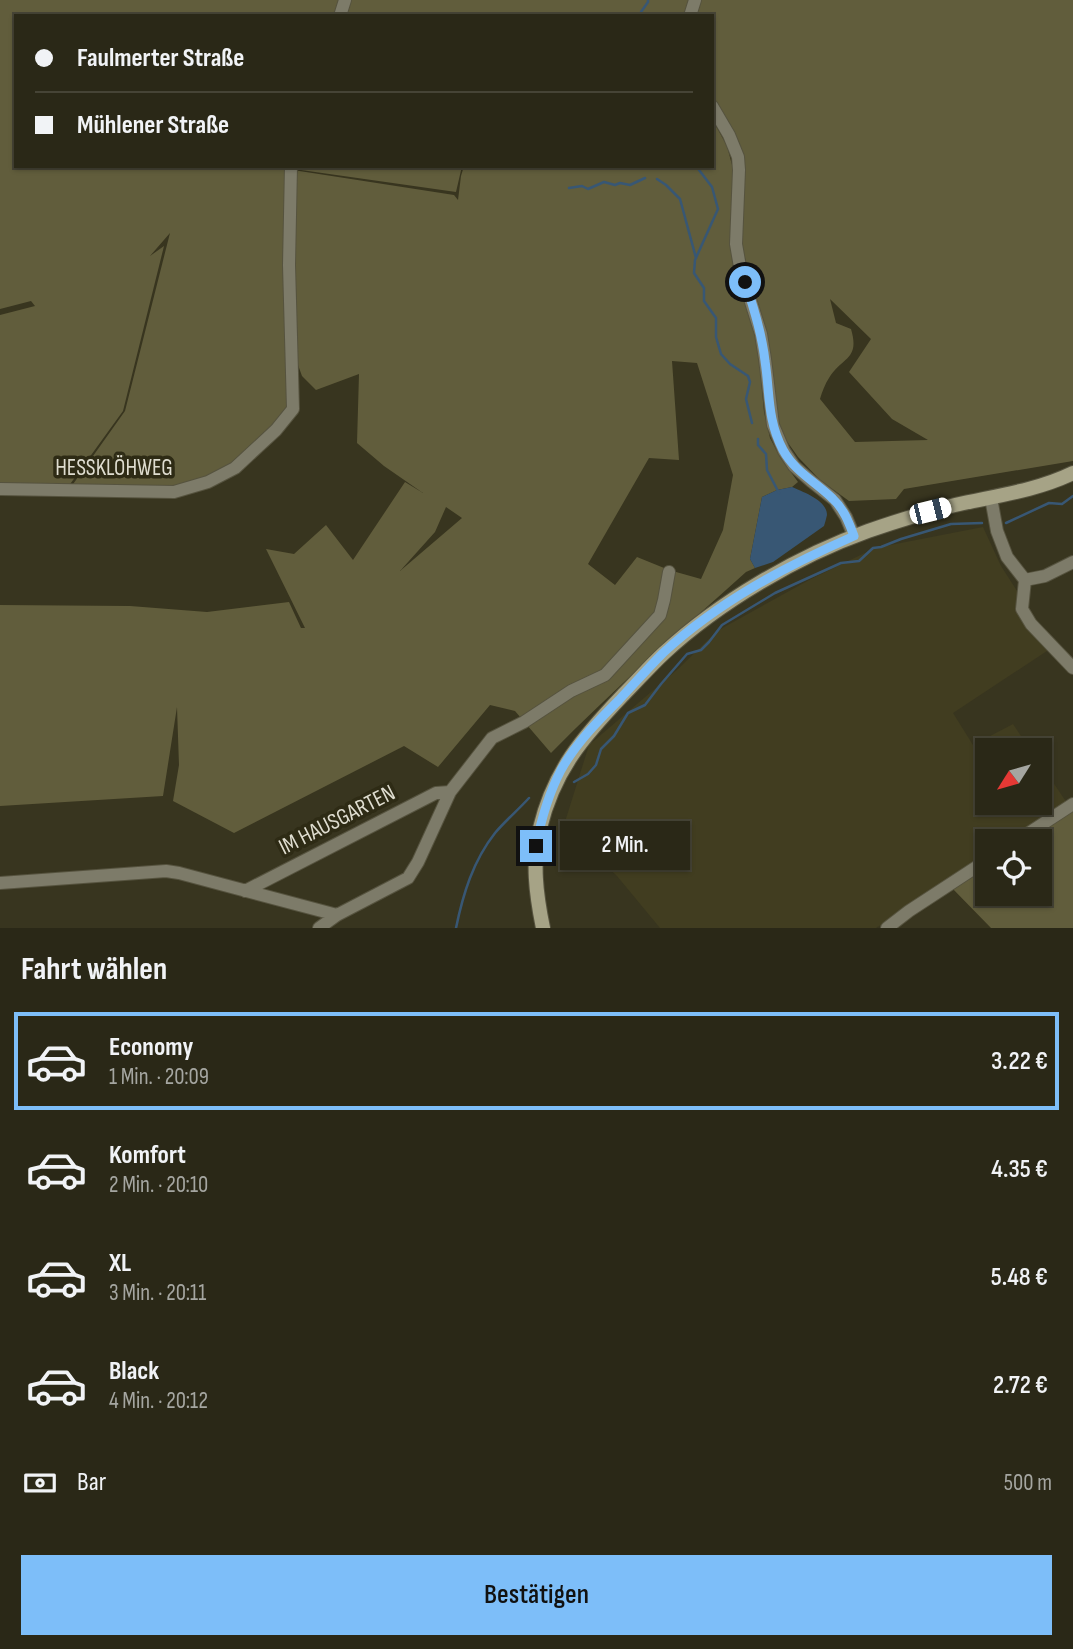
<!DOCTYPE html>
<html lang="de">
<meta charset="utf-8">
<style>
:root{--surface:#2a2817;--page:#363424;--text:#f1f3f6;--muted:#a5a6a1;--line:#464436;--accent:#7dbef9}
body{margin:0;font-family:"Sofia Sans Condensed",sans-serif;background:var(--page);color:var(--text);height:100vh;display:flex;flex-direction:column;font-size:26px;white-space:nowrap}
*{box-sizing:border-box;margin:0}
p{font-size:23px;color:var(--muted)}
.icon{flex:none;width:38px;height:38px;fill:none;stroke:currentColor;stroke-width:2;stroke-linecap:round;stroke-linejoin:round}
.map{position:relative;height:928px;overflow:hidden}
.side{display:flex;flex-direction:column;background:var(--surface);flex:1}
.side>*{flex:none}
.guide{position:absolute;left:14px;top:14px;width:700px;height:154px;border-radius:0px;box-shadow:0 2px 5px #0004,0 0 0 2px var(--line);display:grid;align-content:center;height:154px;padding:0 21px;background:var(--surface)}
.needle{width:46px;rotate:233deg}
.buttons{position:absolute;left:975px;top:738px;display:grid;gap:14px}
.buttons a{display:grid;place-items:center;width:77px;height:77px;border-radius:0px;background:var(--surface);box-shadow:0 2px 5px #0004,0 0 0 2px var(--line);font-size:35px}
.end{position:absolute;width:32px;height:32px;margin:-16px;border:9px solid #7dbef9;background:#111;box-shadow:0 0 0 4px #111}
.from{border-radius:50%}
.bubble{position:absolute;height:49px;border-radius:0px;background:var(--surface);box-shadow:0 2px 5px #0004,0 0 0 2px var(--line);font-size:23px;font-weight:600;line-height:49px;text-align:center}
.car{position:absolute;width:21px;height:42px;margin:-21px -10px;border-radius:9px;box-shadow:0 0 5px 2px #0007;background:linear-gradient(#fff 24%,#345 0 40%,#fff 0 76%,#345 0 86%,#fff 0)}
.guide b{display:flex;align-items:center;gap:24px;height:66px;font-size:26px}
.guide b+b{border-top:2px solid var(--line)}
.guide i{width:18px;height:18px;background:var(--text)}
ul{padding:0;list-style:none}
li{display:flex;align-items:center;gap:21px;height:98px;margin:0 14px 10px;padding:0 7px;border:4px solid transparent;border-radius:0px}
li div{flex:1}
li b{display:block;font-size:26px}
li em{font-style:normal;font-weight:600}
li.current{border-color:var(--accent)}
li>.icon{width:63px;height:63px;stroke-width:1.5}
h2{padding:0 21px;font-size:32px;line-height:84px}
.pay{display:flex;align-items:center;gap:18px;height:77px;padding:0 21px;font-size:26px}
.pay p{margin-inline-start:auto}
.button{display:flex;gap:14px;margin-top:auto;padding:14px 21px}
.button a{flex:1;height:80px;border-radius:0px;background:var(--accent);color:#111;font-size:28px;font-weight:600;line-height:80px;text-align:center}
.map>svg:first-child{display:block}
.built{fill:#413d20}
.green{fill:#615d3c;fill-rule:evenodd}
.water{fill:#385774}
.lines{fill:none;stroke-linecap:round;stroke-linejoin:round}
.stream{stroke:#385774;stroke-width:2.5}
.street-casing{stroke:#56533f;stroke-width:14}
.secondary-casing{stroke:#56533f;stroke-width:16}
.street{stroke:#7d7b69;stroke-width:12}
.secondary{stroke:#a6a386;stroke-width:14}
.route{stroke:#7dbef9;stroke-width:9}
.labels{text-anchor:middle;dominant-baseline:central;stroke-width:7;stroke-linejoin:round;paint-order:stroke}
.street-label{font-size:23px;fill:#dfddd0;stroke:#2e2b15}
</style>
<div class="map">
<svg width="1073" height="928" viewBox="0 0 1073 928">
<rect width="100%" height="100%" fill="#38351f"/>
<!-- built -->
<path class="built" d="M 983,527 L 1001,566 L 1053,647 L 953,713 L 973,745 L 1013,724 L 1031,751 L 987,751 L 987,803 L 1040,803 L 1040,763 L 1067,803 L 1008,842 L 987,842 L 987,856 L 876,928 L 660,928 L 617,876 L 564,825 L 589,745 L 678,669 L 717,631 L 811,579 L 875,548 Z"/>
<!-- green -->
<path class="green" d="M 0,0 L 341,0 L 336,16 L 16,16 L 16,166 L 264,166 L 288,170 L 287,409 L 240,460 L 216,474 L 172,488 L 71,487 L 125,411 L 170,233 L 150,256 L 164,246 L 123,411 L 68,487 L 0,486 L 0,315 L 35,306 L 31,301 L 0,309 Z
M 346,0 L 689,0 L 685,16 L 515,16 L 514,12 L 513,16 L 341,16 Z
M 698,0 L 1073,0 L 1073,461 L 904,489 L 896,499 L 849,501 L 820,480 L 798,457 L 786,440 L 776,419 L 759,309 L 742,247 L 735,137 L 712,100 L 712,16 L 692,16 ZM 830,299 L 871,339 L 849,372 L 892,419 L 928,440 L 855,442 L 820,399 C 822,392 825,384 829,378 C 843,356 860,360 851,329 L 836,323 Z
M 712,119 L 727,146 L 732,165 L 733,182 L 731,228 L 753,322 L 759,357 L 764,412 L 770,438 L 780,457 L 798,482 L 792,487 L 777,490 L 762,497 L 750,559 L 755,568 L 746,572 C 680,631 613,690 551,753 L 515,711 L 490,705 L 438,767 L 404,746 L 234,833 L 173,801 L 179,765 L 177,707 L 163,796 L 0,806 L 0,605 L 130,606 L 207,612 L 289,602 L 301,628 L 305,628 L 266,549 L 294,554 L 326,525 L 353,560 L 405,482 L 423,493 L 384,466 L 357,443 L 359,374 L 316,390 L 302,376 L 298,365 L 293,170 L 454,195 L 458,200 L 461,176 L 464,166 L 712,166 ZM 672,361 L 697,363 L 733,475 L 723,530 L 701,579 L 669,570 L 637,557 L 615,585 L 588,564 L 649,458 L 679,460 ZM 446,507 L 462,518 L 400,571 L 435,532 Z
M 294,166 L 462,166 L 456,192 L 294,169 Z
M 1073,810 L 1073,928 L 991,928 L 951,887 L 987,863 L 987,894 L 1040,894 L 1040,842 L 1020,842 Z"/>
<!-- water -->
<path class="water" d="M 792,487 C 803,492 827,500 827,515 C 826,519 825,523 824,526 L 773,562 L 755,568 L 750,559 L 762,497 L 777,490 Z"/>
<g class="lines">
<!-- stream -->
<path class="stream" d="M 641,16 L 641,12 L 648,2 L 648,0
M 696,166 L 712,187 L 718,209 L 695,260 L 694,273 L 704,288 L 704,301 L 716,318 L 716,337 L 721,354 L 730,364 L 748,376 L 750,382 L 746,399 L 752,423
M 657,179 L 666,185 L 680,199 L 696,258
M 569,188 L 582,186 L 588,189 L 604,182 L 615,185 L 620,183 L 630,185 L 645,178
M 758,439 L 758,445 L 766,454 L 767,470 L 779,493
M 1006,523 L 1049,503 L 1062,504 L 1073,496
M 574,782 L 588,774 L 596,765 L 601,749 L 614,736 L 628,713 L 645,705 L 661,684 L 687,654 L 701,650 L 709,642 L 722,625 L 775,593 L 841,563 L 859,561 L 873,548 L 881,547 L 901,539 L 951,524 L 982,523
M 456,928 C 463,894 473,861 495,833 C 505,821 518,810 529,798"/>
<!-- street casing -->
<g class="street-casing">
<path id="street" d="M 340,16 L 345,0
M 690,16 L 695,0
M 712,106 L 729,135 L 738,157 L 739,170 L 736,244 L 740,267 L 761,334 L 765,359 L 773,425 L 784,451 L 794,466 L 811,481 L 835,500 L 846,517 L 854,536
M 0,489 L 174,492 L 208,482 L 235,468 L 276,430 L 293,409 L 289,265 L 291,166
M 991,498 L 997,531 L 1007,557 L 1025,580 L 1045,576 L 1073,562
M 1025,580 L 1022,609 L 1031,624 L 1073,668
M 1015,842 L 1073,804
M 0,883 L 166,871 L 179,873 L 337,915
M 245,891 L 436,793 L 450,792
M 319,928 L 337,915 L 408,878 L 418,862 L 450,792 L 492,738 L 524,722 L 571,691 L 605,675 L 660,615 L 664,600 L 669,572
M 887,928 L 909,911 L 987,860"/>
</g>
<!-- secondary casing -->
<g class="secondary-casing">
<path id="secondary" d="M 543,928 C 536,894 532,862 540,828 C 554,770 583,737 623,695 C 637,681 650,666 664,653 C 719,602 798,556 868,531 C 897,521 926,512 955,505 C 994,496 1036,491 1073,473"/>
</g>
<!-- street -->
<use href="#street" class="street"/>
<!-- secondary -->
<use href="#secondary" class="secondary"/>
</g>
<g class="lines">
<!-- route -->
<path class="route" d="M 536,846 C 541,820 549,793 561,770 C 576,743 598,721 619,700 C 634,684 648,668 663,653 C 718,602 786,566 854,536 C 849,523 844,509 833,499 C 816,482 795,472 783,450 C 767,420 770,393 765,361 C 762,334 754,308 745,282"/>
</g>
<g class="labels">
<!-- street labels -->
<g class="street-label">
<text x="114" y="468">HESSKLÖHWEG</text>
<text transform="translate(337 820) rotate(-27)">IM HAUSGARTEN</text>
</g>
</g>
</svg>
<div class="buttons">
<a><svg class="needle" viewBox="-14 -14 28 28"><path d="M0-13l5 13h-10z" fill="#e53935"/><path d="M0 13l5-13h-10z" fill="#a5a6a1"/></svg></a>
<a><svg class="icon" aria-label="locate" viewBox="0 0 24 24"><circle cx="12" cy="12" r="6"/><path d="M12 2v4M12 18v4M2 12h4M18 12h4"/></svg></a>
</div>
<i class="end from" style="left:745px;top:282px"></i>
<i class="end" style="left:536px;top:846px"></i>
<div class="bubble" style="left:560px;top:821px;width:130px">2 Min.</div>
<i class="car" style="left:930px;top:511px;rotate:76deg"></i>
<div class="guide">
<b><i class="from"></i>Faulmerter Straße</b>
<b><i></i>Mühlener Straße</b>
</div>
</div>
<section class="side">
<h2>Fahrt wählen</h2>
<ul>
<li class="current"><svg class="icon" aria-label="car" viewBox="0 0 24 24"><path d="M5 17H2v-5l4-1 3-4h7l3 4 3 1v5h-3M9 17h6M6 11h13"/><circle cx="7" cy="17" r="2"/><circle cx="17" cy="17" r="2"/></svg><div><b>Economy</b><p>1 Min. · 20:09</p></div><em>3.22 €</em></li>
<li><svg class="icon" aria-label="car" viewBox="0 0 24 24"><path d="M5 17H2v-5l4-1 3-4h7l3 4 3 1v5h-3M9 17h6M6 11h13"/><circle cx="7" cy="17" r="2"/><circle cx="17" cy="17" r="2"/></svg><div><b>Komfort</b><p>2 Min. · 20:10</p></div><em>4.35 €</em></li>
<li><svg class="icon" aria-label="car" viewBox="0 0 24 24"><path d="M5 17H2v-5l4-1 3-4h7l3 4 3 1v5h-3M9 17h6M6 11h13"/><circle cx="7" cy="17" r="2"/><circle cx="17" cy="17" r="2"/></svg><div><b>XL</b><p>3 Min. · 20:11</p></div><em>5.48 €</em></li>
<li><svg class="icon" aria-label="car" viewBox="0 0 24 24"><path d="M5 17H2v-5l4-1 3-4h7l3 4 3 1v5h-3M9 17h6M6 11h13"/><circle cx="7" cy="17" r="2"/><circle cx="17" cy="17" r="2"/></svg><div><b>Black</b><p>4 Min. · 20:12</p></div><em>2.72 €</em></li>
</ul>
<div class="pay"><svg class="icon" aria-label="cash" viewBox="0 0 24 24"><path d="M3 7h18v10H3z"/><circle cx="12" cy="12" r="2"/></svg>Bar<p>500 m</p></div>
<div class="button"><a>Bestätigen</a></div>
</section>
